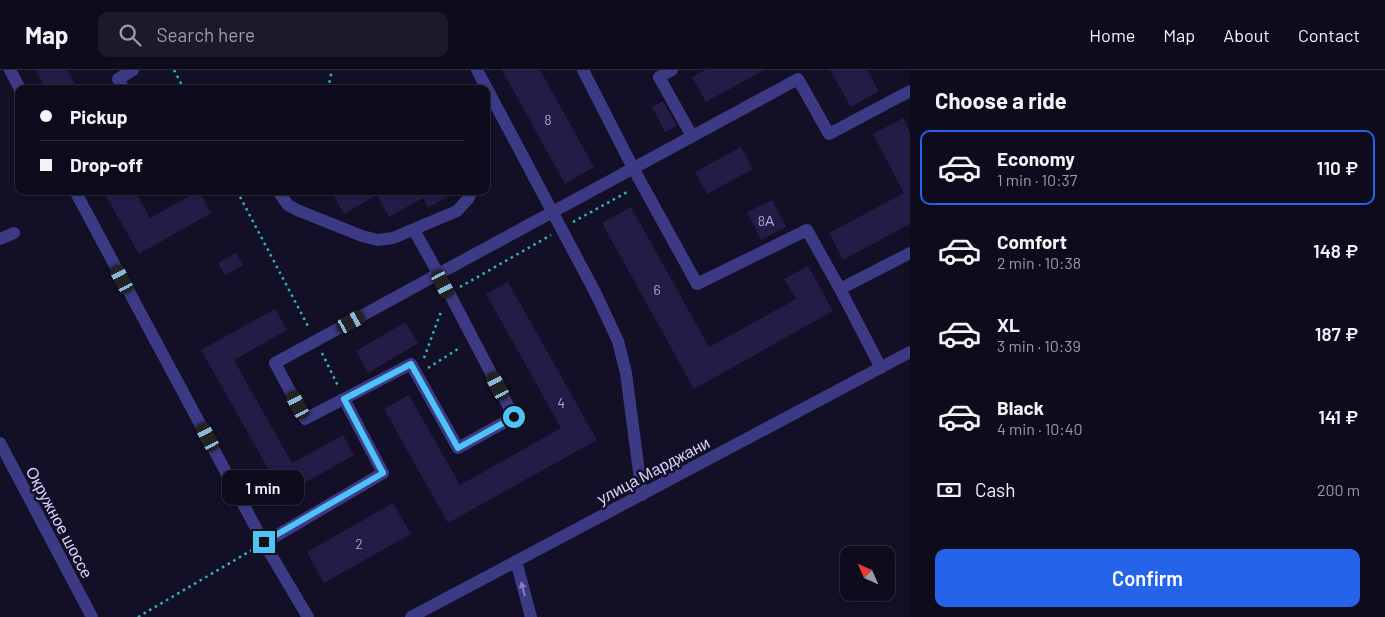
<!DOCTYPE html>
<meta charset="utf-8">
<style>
:root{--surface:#0e0b1c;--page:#1c1929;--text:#f1f3f6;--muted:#9b9ba3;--line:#2e2b3b;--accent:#2563eb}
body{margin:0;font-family:Barlow,sans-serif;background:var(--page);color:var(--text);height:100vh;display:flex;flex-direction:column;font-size:19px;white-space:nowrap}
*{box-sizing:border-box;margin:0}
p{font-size:16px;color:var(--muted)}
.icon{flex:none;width:28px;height:28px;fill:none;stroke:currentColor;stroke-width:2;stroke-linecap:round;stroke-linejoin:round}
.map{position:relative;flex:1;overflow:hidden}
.details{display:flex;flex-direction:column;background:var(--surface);width:475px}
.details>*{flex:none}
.top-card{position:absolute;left:15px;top:15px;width:475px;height:110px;border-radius:10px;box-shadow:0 1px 4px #0004,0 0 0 1px var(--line);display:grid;align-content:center;height:110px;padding:0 25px;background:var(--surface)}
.needle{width:32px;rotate:315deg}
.tools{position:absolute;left:840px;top:476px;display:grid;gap:10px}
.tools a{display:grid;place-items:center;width:55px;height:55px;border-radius:10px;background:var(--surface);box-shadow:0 1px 4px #0004,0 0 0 1px var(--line);font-size:25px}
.end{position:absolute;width:22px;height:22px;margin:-11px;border:6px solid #4fc3f7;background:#111;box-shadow:0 0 0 2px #111}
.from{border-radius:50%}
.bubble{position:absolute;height:35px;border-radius:10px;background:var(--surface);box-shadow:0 1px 4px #0004,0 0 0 1px var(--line);font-size:16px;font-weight:600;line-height:35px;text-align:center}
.car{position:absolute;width:15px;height:30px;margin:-15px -8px;border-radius:6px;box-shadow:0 0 4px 1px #0007;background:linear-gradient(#222 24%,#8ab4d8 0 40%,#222 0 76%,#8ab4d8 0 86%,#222 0)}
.top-card b{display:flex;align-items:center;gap:18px;height:48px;font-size:19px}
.top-card b+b{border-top:1px solid var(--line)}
.top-card i{width:12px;height:12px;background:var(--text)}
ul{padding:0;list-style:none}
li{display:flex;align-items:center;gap:15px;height:75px;margin:0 10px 8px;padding:0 15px;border:2px solid transparent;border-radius:10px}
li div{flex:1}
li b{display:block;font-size:19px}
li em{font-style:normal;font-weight:600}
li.active{border-color:var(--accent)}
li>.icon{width:45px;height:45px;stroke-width:1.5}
h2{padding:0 25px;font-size:22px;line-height:60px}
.pay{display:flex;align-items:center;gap:12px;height:55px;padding:0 25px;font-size:19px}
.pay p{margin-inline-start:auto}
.action{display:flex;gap:10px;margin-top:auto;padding:10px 25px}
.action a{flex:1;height:58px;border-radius:10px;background:var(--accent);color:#fff;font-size:20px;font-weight:600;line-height:58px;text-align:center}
header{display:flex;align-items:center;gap:30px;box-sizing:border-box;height:70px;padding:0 25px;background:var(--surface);border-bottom:1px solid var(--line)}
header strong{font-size:24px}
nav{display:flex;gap:28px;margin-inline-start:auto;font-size:18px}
.search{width:350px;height:45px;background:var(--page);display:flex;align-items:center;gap:12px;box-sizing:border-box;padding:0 18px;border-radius:10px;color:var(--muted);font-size:19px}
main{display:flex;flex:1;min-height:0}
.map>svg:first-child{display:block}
.building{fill:#241b47}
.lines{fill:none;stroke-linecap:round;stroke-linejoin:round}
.path{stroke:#2fb8b0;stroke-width:2.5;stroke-dasharray:2.5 4;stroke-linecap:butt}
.minor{stroke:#3d3a85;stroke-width:12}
.oneway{fill:#837fbc}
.route{stroke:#4fc3f7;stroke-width:6}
.labels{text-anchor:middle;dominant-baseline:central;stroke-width:5;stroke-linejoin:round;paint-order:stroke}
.number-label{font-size:14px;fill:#aca6d1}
.street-label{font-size:16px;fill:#d9d4ff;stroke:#130f26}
</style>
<header>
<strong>Map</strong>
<div class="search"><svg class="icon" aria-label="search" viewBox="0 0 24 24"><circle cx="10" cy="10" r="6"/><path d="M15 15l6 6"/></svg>Search here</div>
<nav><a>Home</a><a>Map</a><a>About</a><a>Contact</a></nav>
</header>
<main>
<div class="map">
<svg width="910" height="547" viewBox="0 0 910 547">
<rect width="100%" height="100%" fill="#130f26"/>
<!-- building -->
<path class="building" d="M 35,0 L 67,0 L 78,19 L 46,19 Z
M 502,0 L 540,0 L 594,97 L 565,114 Z
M 705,0 L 764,0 L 706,32 L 692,7 Z
M 830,0 L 867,0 L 879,21 L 851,37 Z
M 663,31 L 677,56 L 665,62 L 652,37 Z
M 903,48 L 910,62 L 910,154 L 843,190 L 829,163 L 904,123 L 873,64 Z
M 741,77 L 753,99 L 707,124 L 695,102 Z
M 103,121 L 135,121 L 150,148 L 199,121 L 211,143 L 139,184 Z
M 331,121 L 457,121 L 428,138 L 423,128 L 389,147 L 377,125 L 344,144 Z
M 772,130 L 786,157 L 761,170 L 747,142 Z
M 631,137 L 709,277 L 796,229 L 784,209 L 808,196 L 833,241 L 694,319 L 602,153 Z
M 236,183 L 243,195 L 225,205 L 218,193 Z
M 508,212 L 597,370 L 448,453 L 384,339 L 409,325 L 460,415 L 561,358 L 486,224 Z
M 275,239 L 287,260 L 234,290 L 292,393 L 343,365 L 354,385 L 283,425 L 201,280 Z
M 405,252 L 418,273 L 368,303 L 356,281 Z
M 393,433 L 411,464 L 324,513 L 307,482 Z"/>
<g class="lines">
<!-- path -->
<path class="path" d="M 174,0 L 184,19
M 328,19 L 332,0
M 237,121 L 309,258
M 573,152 L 629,121
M 460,217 L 551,165
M 322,283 L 338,316
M 424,288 L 442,239
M 428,298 L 461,277
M 138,547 L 252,480"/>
<!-- minor -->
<path class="minor" d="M 10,0 L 20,19
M 477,0 L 595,222 L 618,271 L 626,303 L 642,425
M 583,0 L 633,98 L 697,214 L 807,160 L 840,219 L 881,298
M 672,0 L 659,7 L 692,66
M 124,19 L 118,9 L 133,0
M 75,121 L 264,473
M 278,121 L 288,135 L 297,140 L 362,166 L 378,170 L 393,168 L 457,141 L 468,129 L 472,121
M 414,160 L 449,223 L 514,347 L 458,378 L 411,294 L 305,349 L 275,293 C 449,198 624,103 798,9 L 829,64 L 910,21
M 0,169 L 14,163
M 840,219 L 910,183
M 0,373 L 92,547
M 516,491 L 531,547
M 308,547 L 264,473 L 383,403 L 344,329
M 411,547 L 910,282"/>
</g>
<!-- one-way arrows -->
<defs><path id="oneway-solid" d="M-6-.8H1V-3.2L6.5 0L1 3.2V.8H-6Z" transform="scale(1.25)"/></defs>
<use class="oneway" href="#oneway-solid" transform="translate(523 519) rotate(-105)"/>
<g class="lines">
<!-- route -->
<path class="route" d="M 264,472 L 383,403 L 344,329 L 411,294 L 458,378 L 514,347"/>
</g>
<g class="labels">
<!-- number labels -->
<g class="number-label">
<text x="548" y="49">8</text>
<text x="766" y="150">8А</text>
<text x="657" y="219">6</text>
<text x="561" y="332">4</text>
<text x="359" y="473">2</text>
</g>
<!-- street labels -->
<g class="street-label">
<text transform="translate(653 400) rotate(-28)">улица Марджани</text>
<text transform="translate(60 452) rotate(62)">Окружное шоссе</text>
</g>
</g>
</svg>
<div class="tools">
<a><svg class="needle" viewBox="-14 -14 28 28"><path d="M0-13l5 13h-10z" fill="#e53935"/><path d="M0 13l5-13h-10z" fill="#9b9ba3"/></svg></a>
</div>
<i class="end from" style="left:514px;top:347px"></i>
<i class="end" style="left:264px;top:472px"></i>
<div class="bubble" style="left:222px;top:400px;width:82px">1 min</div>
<i class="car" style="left:122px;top:209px;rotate:332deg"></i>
<i class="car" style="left:443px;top:214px;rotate:152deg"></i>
<i class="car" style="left:351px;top:252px;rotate:61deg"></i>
<i class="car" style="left:498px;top:316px;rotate:332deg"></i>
<i class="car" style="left:298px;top:335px;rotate:332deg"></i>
<i class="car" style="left:208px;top:367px;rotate:332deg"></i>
<div class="top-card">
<b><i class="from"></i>Pickup</b>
<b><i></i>Drop-off</b>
</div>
</div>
<section class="details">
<h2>Choose a ride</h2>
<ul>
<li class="active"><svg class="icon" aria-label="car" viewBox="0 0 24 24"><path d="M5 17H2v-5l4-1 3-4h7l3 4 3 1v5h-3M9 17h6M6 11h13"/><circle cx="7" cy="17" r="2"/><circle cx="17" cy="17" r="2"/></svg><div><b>Economy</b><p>1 min · 10:37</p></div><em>110 ₽</em></li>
<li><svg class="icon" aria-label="car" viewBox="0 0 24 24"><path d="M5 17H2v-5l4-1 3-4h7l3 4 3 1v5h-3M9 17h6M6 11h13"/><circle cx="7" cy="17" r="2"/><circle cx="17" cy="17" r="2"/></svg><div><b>Comfort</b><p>2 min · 10:38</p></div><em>148 ₽</em></li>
<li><svg class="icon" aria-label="car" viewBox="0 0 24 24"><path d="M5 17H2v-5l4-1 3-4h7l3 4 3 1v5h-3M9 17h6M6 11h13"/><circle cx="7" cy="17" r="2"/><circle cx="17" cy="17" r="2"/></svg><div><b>XL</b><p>3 min · 10:39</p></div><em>187 ₽</em></li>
<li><svg class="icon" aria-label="car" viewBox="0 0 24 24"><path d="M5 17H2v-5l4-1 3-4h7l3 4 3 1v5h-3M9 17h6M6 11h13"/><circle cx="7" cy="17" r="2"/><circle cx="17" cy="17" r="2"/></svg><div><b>Black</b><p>4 min · 10:40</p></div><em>141 ₽</em></li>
</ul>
<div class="pay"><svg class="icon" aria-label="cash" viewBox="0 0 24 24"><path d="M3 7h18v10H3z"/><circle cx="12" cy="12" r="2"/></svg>Cash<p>200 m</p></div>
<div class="action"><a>Confirm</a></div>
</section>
</main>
